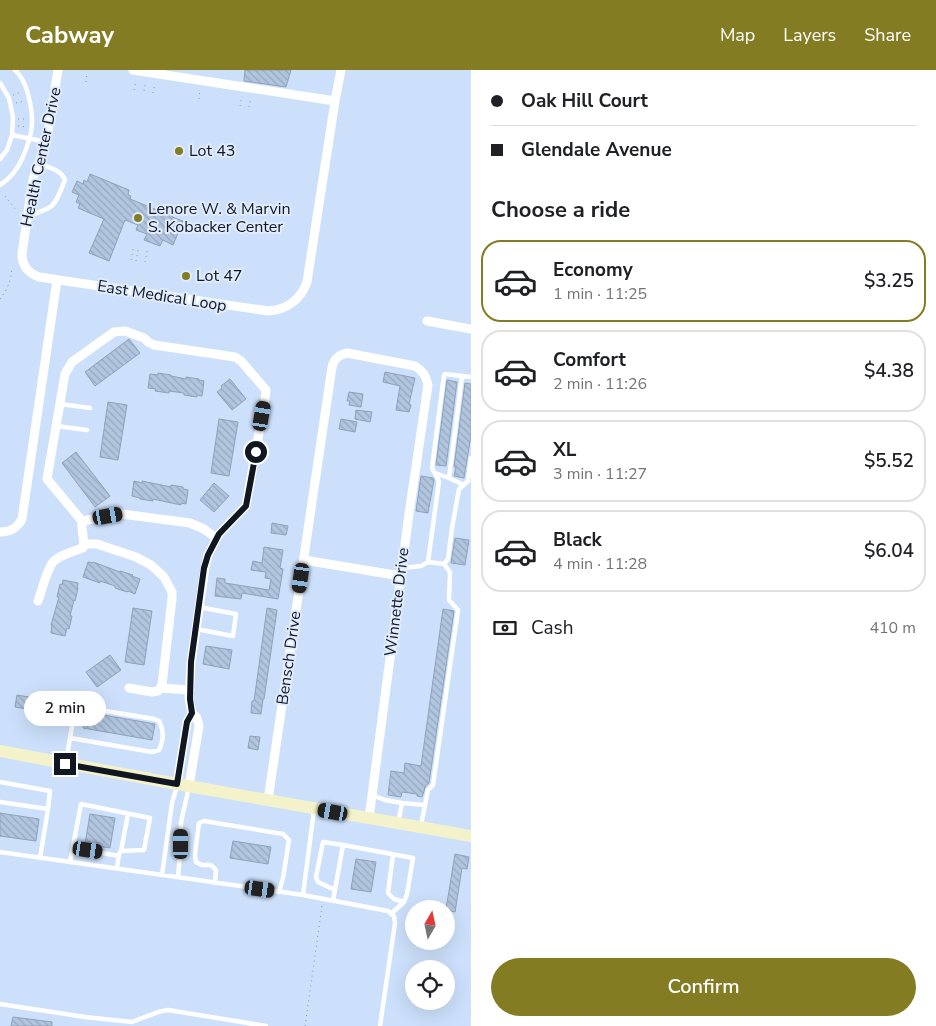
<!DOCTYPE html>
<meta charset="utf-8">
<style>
:root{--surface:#fff;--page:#f2f2f2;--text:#202124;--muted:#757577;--line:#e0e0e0;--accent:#837c23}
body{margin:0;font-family:"Nunito Sans",sans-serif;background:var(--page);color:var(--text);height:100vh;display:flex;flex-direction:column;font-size:19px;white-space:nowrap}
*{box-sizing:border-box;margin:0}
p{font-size:16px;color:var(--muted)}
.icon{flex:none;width:28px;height:28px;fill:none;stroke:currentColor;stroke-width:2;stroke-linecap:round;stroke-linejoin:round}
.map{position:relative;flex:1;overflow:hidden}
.side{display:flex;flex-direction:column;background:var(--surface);width:465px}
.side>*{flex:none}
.hud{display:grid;align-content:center;height:110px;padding:0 20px;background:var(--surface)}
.needle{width:32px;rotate:9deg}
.controls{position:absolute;left:405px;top:830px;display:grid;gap:10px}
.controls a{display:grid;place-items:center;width:50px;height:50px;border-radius:50%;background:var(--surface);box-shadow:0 5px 20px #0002;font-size:25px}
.end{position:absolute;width:22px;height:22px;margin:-11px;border:6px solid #101720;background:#fff;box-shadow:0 0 0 2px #fff}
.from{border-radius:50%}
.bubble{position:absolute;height:35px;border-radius:18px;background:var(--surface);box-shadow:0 5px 20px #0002;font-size:16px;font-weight:600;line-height:35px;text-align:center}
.car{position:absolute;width:15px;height:30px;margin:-15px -8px;border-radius:6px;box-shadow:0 0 4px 1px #0007;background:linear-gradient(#222 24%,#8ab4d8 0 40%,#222 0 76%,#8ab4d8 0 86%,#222 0)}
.hud b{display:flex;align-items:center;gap:18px;height:48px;font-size:19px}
.hud b+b{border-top:1px solid var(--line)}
.hud i{width:12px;height:12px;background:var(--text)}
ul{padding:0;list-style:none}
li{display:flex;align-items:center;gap:15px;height:82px;margin:0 10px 8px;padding:0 10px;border:2px solid var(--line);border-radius:20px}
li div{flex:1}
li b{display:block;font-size:19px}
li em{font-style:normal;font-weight:600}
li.current{border-color:var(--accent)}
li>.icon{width:45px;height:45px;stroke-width:1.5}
h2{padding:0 20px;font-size:22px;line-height:60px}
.pay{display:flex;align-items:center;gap:12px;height:55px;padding:0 20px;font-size:19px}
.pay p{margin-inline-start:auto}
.button{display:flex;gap:10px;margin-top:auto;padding:10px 20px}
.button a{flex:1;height:58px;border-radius:30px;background:var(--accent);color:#fff;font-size:20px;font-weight:600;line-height:58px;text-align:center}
header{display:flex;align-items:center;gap:30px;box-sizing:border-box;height:70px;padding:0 25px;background:var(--accent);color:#fff}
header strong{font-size:24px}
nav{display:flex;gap:28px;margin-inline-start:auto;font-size:18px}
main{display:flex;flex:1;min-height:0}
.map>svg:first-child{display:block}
.building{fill:url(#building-back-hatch);stroke:#8ea1b9}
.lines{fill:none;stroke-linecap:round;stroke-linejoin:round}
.path{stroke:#8594a8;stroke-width:1;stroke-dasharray:1 4;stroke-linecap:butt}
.lane{stroke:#fff;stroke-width:4.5}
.street{stroke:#fff;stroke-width:9}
.secondary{stroke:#f4f2cb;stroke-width:12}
.route{stroke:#101720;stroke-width:6}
.poi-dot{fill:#837c23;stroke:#e0ecfd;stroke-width:2}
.labels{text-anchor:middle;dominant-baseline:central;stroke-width:4;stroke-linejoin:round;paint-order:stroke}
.poi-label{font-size:16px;fill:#101720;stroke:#e0ecfd;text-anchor:start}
.street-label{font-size:16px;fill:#101720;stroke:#e0ecfd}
</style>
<header>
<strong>Cabway</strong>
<nav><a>Map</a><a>Layers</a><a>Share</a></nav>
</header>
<main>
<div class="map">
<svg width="471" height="956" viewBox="0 0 471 956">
<defs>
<pattern id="building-back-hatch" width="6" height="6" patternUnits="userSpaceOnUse" patternTransform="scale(1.25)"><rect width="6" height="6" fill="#b1c5df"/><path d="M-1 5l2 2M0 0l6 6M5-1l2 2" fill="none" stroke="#97a8bf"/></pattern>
</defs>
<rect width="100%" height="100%" fill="#cce0fb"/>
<!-- building -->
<path class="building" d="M 245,0 L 291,0 L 286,17 L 244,11 Z
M 90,104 L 129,120 L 128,125 L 131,126 L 130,129 L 157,140 L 159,134 L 175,141 L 172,147 L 183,151 L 173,175 L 163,170 L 160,176 L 144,170 L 147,164 L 136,160 L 138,155 L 125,150 L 109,191 L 89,183 L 104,149 L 78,138 L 80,134 L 76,132 L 79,125 L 72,122 L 77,111 L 83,114 L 84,110 L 87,112 Z
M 129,269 L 140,283 L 95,316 L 85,302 Z
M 385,302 L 415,308 L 409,334 L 411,335 L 409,342 L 396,340 L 400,316 L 383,312 Z
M 158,303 L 171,305 L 171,306 L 186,309 L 186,307 L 199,309 L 199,310 L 204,311 L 202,326 L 197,325 L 197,327 L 184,325 L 184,323 L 169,321 L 169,323 L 155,321 L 156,319 L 148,318 L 150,304 L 158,305 Z
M 230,309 L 246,329 L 232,340 L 217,322 L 222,318 L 221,316 Z
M 447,310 L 457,312 L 446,396 L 436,395 Z
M 465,313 L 471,314 L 471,365 L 464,408 L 454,406 L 456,397 L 454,397 Z
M 349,322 L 363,324 L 361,337 L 349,335 L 350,331 L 347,331 Z
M 108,332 L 127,335 L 118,390 L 100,387 Z
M 356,340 L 372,342 L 370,352 L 355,349 Z
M 219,349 L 238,352 L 229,406 L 211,403 Z
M 341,349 L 357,352 L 355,362 L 339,359 Z
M 76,382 L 110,426 L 95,437 L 62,393 Z
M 421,406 L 433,408 L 434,410 L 428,443 L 416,441 Z
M 134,411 L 142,413 L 142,411 L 171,417 L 171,415 L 183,417 L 183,419 L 188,420 L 186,434 L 181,433 L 181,435 L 153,429 L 153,431 L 140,429 L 140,428 L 132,426 Z
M 214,413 L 229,426 L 214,442 L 200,430 Z
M 272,453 L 288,456 L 286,465 L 271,463 Z
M 455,468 L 469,470 L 465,495 L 451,493 Z
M 264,477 L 283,480 L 280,498 L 283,499 L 278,529 L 242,523 L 241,529 L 215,526 L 217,508 L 225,509 L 225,513 L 269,520 L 271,509 L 265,508 L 266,502 L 251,500 L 253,491 L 262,493 Z
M 88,492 L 93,493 L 93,492 L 120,502 L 120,501 L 133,505 L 132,506 L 140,509 L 135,524 L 128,521 L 127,522 L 115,518 L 115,516 L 100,511 L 100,513 L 83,507 Z
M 63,510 L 78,513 L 77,518 L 78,518 L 75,531 L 74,530 L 70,546 L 72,546 L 69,559 L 67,558 L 65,566 L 51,563 L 52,555 L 51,555 L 59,527 L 57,527 L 60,514 L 62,515 Z
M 133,538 L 152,541 L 144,595 L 125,592 Z
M 267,538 L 277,540 L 264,629 L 263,629 L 261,644 L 251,643 L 252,631 L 254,631 Z
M 443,539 L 454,541 L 429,713 L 427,715 L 426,715 L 422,727 L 417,726 L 417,724 L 402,722 L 401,727 L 388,725 L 391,701 L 404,703 L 405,693 L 421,696 Z
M 206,576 L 232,580 L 229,599 L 203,594 Z
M 110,585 L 121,600 L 97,617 L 86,602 Z
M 17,625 L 29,627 L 27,639 L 15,637 Z
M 86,642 L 155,654 L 152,670 L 83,658 Z
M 250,666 L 260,667 L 258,680 L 248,678 Z
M 0,743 L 39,749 L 36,771 L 0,766 Z
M 90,744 L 115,748 L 110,778 L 85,774 Z
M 233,771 L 271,777 L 268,794 L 230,788 Z
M 455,784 L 469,787 L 467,799 L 462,798 L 455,842 L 446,840 L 446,839 Z
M 356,789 L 376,792 L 371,822 L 351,819 Z
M 13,947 L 52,952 L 52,956 L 11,956 Z"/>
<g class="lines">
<!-- path -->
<path class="path" d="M 86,12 L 87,2
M 134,20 L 136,10
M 144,21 L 146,11
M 153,23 L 155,13
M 13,25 L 21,22
M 199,29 L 200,20
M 16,33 L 24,31
M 240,36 L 242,26
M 249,37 L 251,27
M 18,49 L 27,49
M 18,56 L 27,57
M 5,126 L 17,141
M 131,190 L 133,179
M 136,191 L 138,180
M 145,192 L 147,181
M 0,229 C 8,219 11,210 12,198
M 305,956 L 322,836"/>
<!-- lane -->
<path class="lane" d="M 0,13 L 9,28 L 13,47 L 12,65
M 0,89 L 7,80 L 12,65 L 47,72
M 0,115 C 11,108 17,100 22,89 C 33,64 35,50 28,24 C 26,16 21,6 15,0
M 28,146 C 56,137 54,137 65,110 C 61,100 49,97 39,94
M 60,334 L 90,338
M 56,356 L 87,360
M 435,403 L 449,408 L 464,415
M 449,408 L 462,306
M 428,492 L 439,411 L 432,398 L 444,305 L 445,304 L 471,307
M 402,498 L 421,496 L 428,492 L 444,494 L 448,489 L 452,458 L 459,419 L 468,411 L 471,388
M 196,559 L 233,566 L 236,544 L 199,537
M 66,692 C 69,674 72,655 76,636 L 154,649 L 159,651 C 164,661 164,669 159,680 L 152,682 L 70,668
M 0,712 L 50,721 L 48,739 L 0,732
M 372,725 L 385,730 L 402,733
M 398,753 L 402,733 L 425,735
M 421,755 L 428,720 L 433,715 L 458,540 L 449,530 L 450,502 L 444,494
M 73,778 L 119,786
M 121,781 L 128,744
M 0,782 L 303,825 L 388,841 L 394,846 L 395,853 L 380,956
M 393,785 L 388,823 L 394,829 L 404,832
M 40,788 L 48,739
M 70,792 L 81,734 L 150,748 L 144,780 L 121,781 L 119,784 L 117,798
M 162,805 L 172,733 L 177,716
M 178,807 L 181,774 L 181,752 L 189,717
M 215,813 L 216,800 L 211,795 L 202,795 L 196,792 L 195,784 L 199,753 L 204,751 L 283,764 L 289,770 L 283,808 L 279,822
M 335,820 L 318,812 L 316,807 L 323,772 L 343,775
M 303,825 L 314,740
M 333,831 L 343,775 L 413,788 L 407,824 L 404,832 L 391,844
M 0,934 L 85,947 L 132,952 L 158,942 L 168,940 L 266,956"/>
<!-- street -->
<path class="street" d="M 58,0 L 46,73 L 34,106 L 32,114 L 22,184 C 22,196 28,203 39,207 L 268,241 C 287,240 301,229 307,212 L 335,31 L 341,0
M 133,0 L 335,31
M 427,251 L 471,259
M 82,451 L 47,409 L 65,304 L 72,292 L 114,262 L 125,261 L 144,268 L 148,272 L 154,275 L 235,287 L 241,291 L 266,320 L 265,329 L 246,436 L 219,464 L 208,485 L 205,498 L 191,593 L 189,629 L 192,643 L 197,648 L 199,656 L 189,716
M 0,462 C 11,462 17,458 22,449 L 57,210
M 84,474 L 97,474 L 136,487 L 151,495 L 164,507 L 172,522 L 172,529 L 162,615 L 158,621 L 152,622 L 129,618
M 304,490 L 401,506
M 38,531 C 42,520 47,498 54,491 C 62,484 74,481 83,478 C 85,469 81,460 82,451 L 122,444 L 190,453 L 204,459 L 216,468
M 160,618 L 190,620
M 177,714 L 187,652 L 192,643
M 268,730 L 332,297 C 334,289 338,285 347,283 L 415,296 C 423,301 426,306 428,315 L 409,444 L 369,748"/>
<!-- secondary -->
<path class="secondary" d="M 0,681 L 177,714 L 471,766"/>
</g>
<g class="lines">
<!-- route -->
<path class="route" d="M 65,694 L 177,714 L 187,652 L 192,643 L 190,629 L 191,592 L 204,498 L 208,485 L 219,464 L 246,436 L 256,382"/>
</g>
<!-- markers -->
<g class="poi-dot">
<circle cx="179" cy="81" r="5"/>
<circle cx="138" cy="148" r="5"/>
<circle cx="186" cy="206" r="5"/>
</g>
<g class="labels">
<!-- poi labels -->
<g class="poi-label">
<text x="189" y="81">Lot 43</text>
<text x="148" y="139">Lenore W. &amp; Marvin<tspan x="148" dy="18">S. Kobacker Center</tspan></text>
<text x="196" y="206">Lot 47</text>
</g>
<!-- street labels -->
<g class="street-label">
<text transform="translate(41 87) rotate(-78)">Health Center Drive</text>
<text transform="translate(162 226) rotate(9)">East Medical Loop</text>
<text transform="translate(397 532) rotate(-83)">Winnette Drive</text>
<text transform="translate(289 588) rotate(-82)">Bensch Drive</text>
</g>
</g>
</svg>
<div class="controls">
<a><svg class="needle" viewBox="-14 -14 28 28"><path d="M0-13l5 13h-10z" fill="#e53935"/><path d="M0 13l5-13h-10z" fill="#757577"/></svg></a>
<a><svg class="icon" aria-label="locate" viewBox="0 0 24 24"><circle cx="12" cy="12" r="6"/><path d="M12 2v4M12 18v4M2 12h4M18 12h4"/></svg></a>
</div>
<i class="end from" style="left:256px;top:382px"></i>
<i class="end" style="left:65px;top:694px"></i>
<div class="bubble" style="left:24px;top:621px;width:82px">2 min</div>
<i class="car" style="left:262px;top:346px;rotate:10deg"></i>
<i class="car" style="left:108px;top:446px;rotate:80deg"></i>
<i class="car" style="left:301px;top:508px;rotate:188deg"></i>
<i class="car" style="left:333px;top:742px;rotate:280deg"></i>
<i class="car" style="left:181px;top:774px;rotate:0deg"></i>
<i class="car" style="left:88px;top:780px;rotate:99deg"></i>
<i class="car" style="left:260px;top:819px;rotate:98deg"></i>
</div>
<section class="side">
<div class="hud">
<b><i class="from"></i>Oak Hill Court</b>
<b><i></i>Glendale Avenue</b>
</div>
<h2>Choose a ride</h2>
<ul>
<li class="current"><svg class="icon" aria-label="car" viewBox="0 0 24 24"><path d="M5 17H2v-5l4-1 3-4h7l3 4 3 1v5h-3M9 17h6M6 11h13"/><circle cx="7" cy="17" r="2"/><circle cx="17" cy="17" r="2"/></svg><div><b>Economy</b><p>1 min · 11:25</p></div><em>$3.25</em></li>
<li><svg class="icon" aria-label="car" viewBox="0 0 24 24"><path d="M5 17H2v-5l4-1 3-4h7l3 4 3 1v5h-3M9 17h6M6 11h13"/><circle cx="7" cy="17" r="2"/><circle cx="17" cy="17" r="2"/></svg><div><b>Comfort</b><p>2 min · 11:26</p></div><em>$4.38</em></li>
<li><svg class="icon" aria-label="car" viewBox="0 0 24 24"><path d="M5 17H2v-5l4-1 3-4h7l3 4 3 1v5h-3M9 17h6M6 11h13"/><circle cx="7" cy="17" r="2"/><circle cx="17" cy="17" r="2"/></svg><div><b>XL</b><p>3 min · 11:27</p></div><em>$5.52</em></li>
<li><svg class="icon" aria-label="car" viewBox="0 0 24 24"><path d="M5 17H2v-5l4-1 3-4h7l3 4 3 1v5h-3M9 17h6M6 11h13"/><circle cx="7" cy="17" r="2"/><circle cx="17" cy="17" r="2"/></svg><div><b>Black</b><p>4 min · 11:28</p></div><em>$6.04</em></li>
</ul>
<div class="pay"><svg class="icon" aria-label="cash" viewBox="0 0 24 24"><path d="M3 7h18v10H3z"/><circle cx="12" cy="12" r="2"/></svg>Cash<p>410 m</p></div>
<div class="button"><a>Confirm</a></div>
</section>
</main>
